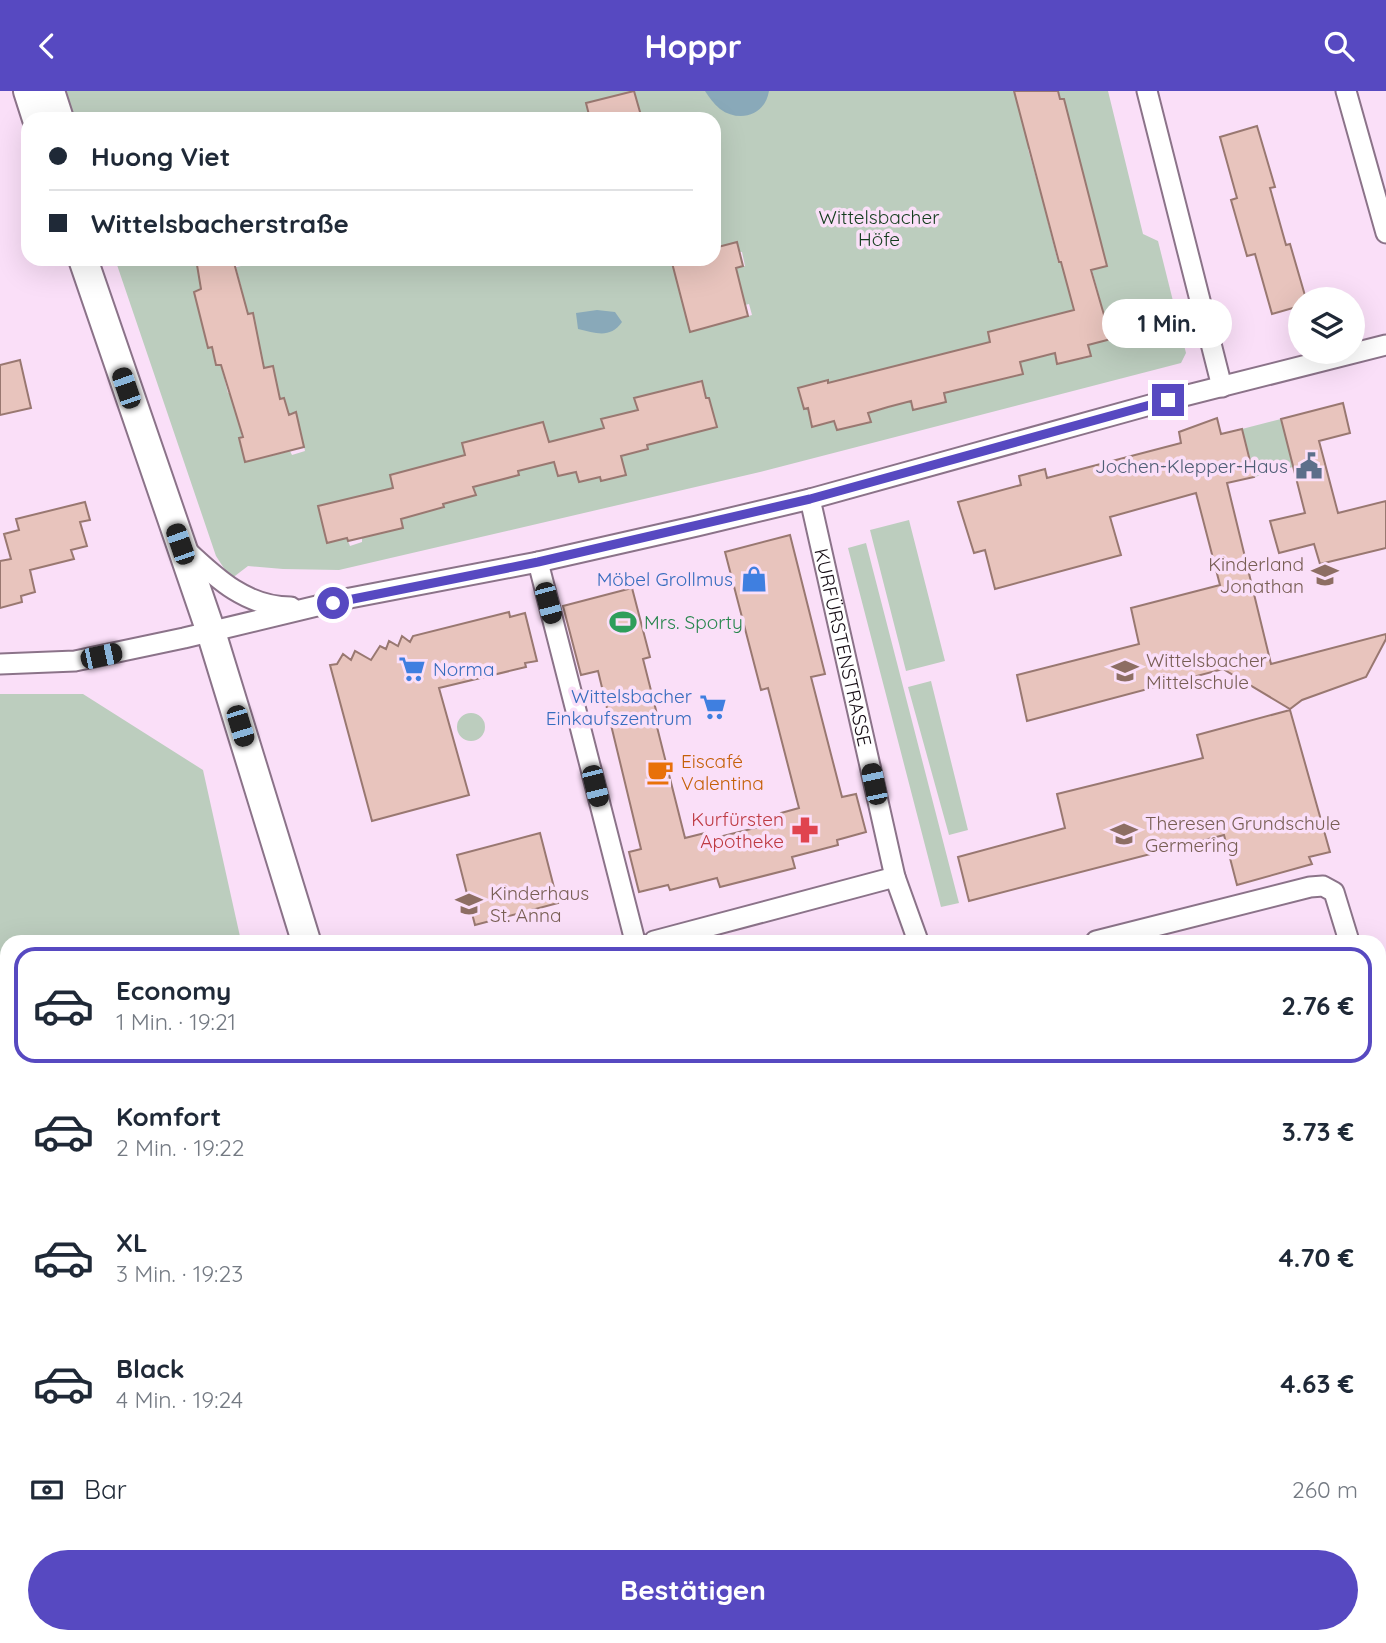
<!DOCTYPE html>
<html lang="de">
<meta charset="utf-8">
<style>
:root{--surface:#fff;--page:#f2f2f3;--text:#1f2937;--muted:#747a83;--line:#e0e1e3;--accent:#5749c1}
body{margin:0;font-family:Quicksand,sans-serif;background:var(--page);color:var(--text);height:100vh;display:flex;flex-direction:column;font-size:26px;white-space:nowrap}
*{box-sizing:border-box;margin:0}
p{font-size:23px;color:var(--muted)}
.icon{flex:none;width:38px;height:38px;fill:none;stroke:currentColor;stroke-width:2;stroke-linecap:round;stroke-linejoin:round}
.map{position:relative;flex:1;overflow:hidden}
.details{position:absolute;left:0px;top:844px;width:1386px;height:709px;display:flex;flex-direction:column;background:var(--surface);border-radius:21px 21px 0 0;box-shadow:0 7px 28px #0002}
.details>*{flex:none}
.top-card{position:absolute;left:21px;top:21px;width:700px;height:154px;border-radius:21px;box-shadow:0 7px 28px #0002;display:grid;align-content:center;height:154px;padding:0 28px;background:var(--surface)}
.controls{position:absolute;left:1288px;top:196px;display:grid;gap:14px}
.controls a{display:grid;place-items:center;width:77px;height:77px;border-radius:50%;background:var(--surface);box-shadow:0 7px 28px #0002;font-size:35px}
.end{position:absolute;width:32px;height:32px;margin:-16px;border:9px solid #5749c1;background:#fff;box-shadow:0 0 0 4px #fff}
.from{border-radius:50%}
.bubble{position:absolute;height:49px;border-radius:24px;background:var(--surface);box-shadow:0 7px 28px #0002;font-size:23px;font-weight:700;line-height:49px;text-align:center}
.car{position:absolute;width:21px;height:42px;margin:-21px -10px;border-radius:9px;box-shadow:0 0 5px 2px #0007;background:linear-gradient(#222 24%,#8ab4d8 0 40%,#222 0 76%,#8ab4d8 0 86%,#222 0)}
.top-card b{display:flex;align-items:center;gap:24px;height:66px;font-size:26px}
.top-card b+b{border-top:2px solid var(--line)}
.top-card i{width:18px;height:18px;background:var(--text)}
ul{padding:12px 0 0;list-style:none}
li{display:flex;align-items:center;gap:21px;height:116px;margin:0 14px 10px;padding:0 14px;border:4px solid transparent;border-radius:21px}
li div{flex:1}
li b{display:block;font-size:26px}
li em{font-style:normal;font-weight:700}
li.current{border-color:var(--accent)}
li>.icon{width:63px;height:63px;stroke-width:1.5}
.pay{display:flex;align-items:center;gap:18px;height:77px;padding:0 28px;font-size:26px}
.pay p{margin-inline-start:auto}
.action{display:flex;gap:14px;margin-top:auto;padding:14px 28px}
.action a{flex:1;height:80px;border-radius:42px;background:var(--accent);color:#fff;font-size:28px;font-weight:700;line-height:80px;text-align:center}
header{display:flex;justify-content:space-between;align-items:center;height:91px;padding:0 28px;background:var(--accent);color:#fff;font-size:32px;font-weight:700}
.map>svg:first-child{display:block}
.green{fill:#bccdbe;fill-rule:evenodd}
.water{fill:#89a9b9}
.building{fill:#e8c4bd;stroke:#997871;stroke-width:2}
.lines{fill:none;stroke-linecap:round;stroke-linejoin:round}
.street-casing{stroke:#8b7389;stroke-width:23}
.secondary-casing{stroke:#8b7389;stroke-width:32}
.street{stroke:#fff;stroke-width:19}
.secondary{stroke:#fff;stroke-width:28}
.route{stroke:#5749c1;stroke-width:9}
.labels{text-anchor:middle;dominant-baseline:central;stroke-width:7;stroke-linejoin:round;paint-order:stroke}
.park-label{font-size:19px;fill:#123c1c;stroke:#fadff8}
.service-label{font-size:19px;fill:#4e5e75;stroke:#fadff8;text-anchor:end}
.education-label{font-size:19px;fill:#785e54;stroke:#fadff8;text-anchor:start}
.shop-label{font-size:19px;fill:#366cbe;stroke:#fadff8;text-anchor:end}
.leisure-label{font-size:19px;fill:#27864d;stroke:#fadff8;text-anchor:start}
.street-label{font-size:19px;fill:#150c14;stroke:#fadff8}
.food-label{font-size:19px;fill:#c56008;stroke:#fadff8;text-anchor:start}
.health-label{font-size:19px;fill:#be3a42;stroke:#fadff8;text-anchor:end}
</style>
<header><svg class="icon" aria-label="back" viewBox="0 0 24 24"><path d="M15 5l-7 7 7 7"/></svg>Hoppr<svg class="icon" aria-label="search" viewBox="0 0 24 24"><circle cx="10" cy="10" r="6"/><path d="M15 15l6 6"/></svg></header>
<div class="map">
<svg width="1386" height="1552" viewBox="0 0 1386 1552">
<rect width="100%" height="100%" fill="#fadff8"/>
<!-- green -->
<path class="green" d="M 58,0 L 634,0 L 587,12 L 590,28 L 67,28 Z
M 634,0 L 1014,0 L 1035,56 L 1028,58 L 1040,101 L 1053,126 L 1047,128 L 1058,171 L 1065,170 L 1065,185 L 1076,227 L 988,241 L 990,251 L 852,286 L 830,301 L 827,289 L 798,297 L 804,317 L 808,317 L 812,336 L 834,330 L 837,339 L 870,331 L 868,322 L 911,310 L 913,319 L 946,311 L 944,302 L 1022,283 L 1020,271 L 1055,262 L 1058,273 L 1091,266 L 1088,254 L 1111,248 L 1092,179 L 1107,174 L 1064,8 L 1060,8 L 1058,0 L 1108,0 L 1143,143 L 1158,150 L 1186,262 L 1181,272 L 760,381 L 339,479 L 283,478 L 248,475 L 231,488 L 216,465 L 115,168 L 196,168 L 201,198 L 194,201 L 208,257 L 212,256 L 221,274 L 228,302 L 234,301 L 246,371 L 290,360 L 292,364 L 305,360 L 296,322 L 288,324 L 284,307 L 280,308 L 273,276 L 264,277 L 253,222 L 242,224 L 243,203 L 236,176 L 241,175 L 240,168 L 671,168 L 690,241 L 752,224 L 749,213 L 745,214 L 740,192 L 728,179 L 745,175 L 742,161 L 714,157 L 714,28 L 642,28 ZM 701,289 L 706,307 L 709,307 L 717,336 L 682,340 L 683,345 L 659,351 L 645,346 L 648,358 L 621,365 L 625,384 L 602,390 L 600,386 L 579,391 L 576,381 L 558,385 L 554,371 L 518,380 L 519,384 L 496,390 L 471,388 L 475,404 L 443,413 L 444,417 L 425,421 L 399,420 L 362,447 L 362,451 L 350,455 L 347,447 L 327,452 L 319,415 L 348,408 L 375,408 L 374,401 L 393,397 L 439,378 L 438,371 L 465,364 L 462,352 L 543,331 L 550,355 C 567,343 585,344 605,343 L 602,328 L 638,319 L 635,307 L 661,300 L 691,305 L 688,293 Z
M 1281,328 L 1293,376 L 1254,386 L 1242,338 Z
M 909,429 L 945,570 L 906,580 L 870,439 Z
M 866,452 L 959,812 L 941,816 L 848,457 Z
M 931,590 L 968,739 L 949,744 L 908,596 Z
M 0,603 L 83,603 L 203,679 L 241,850 L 7,850 L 7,1212 L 0,1210 Z
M457 636a14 14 0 1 1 28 0a14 14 0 1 1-28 0Z
M 97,1545 L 201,1545 L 174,1552 L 75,1552 Z
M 344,1545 L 466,1545 L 468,1552 L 316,1552 Z"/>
<!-- water -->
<path class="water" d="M 705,0 L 769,0 C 765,25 739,32 720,18 C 714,13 709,6 705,0 Z
M 597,219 L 615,221 L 622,231 C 610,248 596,242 578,238 L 576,222 Z"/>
<!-- building -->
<path class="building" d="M 634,0 L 642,28 L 590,28 L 586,12 Z
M 1014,0 L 1058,0 L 1060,8 L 1064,8 L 1107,175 L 1091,179 L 1111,248 L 1088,254 L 1091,265 L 1057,273 L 1055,262 L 1020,271 L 1023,283 L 944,302 L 946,311 L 913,319 L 911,310 L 888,316 L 868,322 L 871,331 L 837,339 L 834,330 L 812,336 L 808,317 L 804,318 L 798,297 L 828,289 L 828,292 L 990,251 L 988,241 L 1074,219 L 1061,171 L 1059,171 Z
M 1257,35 L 1275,96 L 1270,97 L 1286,154 L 1290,153 L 1306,208 L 1300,208 L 1300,215 L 1272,223 L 1255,163 L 1247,165 L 1231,109 L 1237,107 L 1220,46 Z
M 737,151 L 743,175 L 736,177 L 748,225 L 690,241 L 671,168 L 714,168 L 714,157 Z
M 196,168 L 233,168 L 248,223 L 253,222 L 264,277 L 273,275 L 280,308 L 284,307 L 289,324 L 296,321 L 304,356 L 245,371 L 239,347 L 243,346 L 221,274 L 216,274 L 212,256 L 208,257 L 194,201 L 201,198 Z
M 20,269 L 31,317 L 0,324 L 0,274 Z
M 702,290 L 706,307 L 709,307 L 717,336 L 647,354 L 648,358 L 621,365 L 626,384 L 601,390 L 600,386 L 579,391 L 576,381 L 558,385 L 554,371 L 518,380 L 519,384 L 473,396 L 476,404 L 443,413 L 444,416 L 401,428 L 403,437 L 348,450 L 347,447 L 327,452 L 318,415 L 393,397 L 390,384 L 465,364 L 462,352 L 543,331 L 549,351 L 604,337 L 601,328 L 638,319 L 634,307 Z
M 1343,312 L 1350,342 L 1319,350 L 1338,422 L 1386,410 L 1386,457 L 1320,473 L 1314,453 L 1279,462 L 1270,430 L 1305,422 L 1281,328 Z
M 1217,327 L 1221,343 L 1242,338 L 1254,386 L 1227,392 L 1271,573 L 1386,543 L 1386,548 L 1366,586 L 1302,609 L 1290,618 L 1223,578 L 1027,630 L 1017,584 L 1139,553 L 1131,517 L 1220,494 L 1196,402 L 1110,426 L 1121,464 L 995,498 L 985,459 L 974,462 L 958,411 L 1021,394 L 1019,385 L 1045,378 L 1047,387 L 1181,352 L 1179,341 Z
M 85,411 L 90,429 L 80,431 L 87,455 L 71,459 L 74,468 L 30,479 L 35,501 L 21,505 L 22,511 L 0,517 L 0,470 L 11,468 L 4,443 L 19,439 L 16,428 Z
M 790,444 L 825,583 L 811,586 L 842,706 L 856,703 L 866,741 L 837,749 L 838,754 L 792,766 L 795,777 L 720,796 L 717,787 L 670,799 L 668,794 L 639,801 L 629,761 L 641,758 L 598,580 L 581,584 L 563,515 L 632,497 L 650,566 L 643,568 L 660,635 L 657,636 L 685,747 L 705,742 L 707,749 L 783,730 L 781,722 L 799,717 L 768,597 L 761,599 L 725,461 Z
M 509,521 L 510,526 L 525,522 L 537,570 L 525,572 L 526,576 L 439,597 L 469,704 L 372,730 L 330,574 L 337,573 L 343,563 L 351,569 L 355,560 L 371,569 L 380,555 L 386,558 L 389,550 L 398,555 L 402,545 L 410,551 L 413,545 Z
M 1290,619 L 1330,761 L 1309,766 L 1312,773 L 1237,794 L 1224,744 L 969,810 L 958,766 L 1065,737 L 1057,703 L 1203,667 L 1197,644 Z
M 540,742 L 558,812 L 475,834 L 457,764 Z"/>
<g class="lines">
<!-- street casing -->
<g class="street-casing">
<g id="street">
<path d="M 1147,0 L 1222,296"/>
<path d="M 1346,0 L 1386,142"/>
<path id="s1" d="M 810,408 L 895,786 L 918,850"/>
<path d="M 183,456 C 215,486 245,516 291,516"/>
<path d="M 538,471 L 635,850"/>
<path d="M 0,573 L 75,570 L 184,547 L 350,507 L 538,471 L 697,435 L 810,408 L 1168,309 L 1386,254"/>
<path d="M 654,850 L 895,786"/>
<path d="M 1096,850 L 1310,796 L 1323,795 L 1334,801 L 1349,850"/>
<path d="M 1379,957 L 1386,983"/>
</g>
</g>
<!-- secondary casing -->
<g class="secondary-casing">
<path id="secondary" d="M 28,0 L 37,28
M 50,0 L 59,28
M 83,168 L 211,541 L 306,850
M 1379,1329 L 1386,1328
M 501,1545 L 503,1552
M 34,1552 L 55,1545
M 253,1552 L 280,1545
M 571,1552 L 594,1545"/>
</g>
<!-- street -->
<use href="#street" class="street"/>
<!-- secondary -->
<use href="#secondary" class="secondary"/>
</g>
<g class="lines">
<!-- route -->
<path class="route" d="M 333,512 L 538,471 L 810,408 L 1168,309"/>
</g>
<!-- icons -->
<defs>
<g id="civic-bare" transform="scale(2.1)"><path d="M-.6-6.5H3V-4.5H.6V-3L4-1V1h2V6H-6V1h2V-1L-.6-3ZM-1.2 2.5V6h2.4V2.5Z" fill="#5c6f8a" stroke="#fadff8" stroke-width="2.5" paint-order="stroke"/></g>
<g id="school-bare" transform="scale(2.1)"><path d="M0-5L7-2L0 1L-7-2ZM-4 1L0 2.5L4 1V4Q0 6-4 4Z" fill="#8d6e63" stroke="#fadff8" stroke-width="2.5" paint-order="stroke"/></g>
<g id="shop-bare" transform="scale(2.1)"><path d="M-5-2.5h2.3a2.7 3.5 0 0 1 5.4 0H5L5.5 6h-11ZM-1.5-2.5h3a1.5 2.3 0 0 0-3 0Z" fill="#3f7fe0" stroke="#fadff8" stroke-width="2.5" paint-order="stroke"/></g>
<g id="stadium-bare" transform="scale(2.1)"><path d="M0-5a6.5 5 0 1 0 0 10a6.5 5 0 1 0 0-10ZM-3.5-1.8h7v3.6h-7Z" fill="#2e9e5b" stroke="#fadff8" stroke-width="2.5" paint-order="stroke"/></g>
<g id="supermarket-bare" transform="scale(2.1)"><path d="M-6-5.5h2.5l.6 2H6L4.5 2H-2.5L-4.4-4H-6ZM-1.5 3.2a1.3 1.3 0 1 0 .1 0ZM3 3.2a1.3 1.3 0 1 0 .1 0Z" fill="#3f7fe0" stroke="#fadff8" stroke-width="2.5" paint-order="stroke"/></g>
<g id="cafe-bare" transform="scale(2.1)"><path d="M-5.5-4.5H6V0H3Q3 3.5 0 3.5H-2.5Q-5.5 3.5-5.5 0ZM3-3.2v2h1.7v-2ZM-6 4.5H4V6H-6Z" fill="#e8710a" stroke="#fadff8" stroke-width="2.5" paint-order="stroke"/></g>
<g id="pharmacy-bare" transform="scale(2.1)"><path d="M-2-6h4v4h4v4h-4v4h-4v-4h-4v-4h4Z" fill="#e0444e" stroke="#fadff8" stroke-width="2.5" paint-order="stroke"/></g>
</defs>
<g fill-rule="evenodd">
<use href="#civic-bare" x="1309" y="375"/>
<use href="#school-bare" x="1325" y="484"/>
<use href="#shop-bare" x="754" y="488"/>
<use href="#stadium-bare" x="623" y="531"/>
<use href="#supermarket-bare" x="412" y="578"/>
<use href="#school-bare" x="1125" y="580"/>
<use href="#supermarket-bare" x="713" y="616"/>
<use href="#cafe-bare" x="660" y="681"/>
<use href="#pharmacy-bare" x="805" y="739"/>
<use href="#school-bare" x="1124" y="743"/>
<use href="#school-bare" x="469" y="813"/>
</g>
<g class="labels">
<!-- park labels -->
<g class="park-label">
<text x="879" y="126">Wittelsbacher<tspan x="879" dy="22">Höfe</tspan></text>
</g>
<!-- service labels -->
<g class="service-label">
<text x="1288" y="375">Jochen-Klepper-Haus</text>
</g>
<!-- education labels -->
<g class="education-label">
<text x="1304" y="473" text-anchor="end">Kinderland<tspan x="1304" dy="22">Jonathan</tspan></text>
<text x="1146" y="569">Wittelsbacher<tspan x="1146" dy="22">Mittelschule</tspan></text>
<text x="1145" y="732">Theresen Grundschule<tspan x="1145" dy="22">Germering</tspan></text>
<text x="490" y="802">Kinderhaus<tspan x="490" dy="22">St. Anna</tspan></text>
</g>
<!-- shop labels -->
<g class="shop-label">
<text x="733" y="488">Möbel Grollmus</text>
<text x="433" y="578" text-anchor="start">Norma</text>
<text x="692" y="605">Wittelsbacher<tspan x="692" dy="22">Einkaufszentrum</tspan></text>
</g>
<!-- leisure labels -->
<g class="leisure-label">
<text x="644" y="531">Mrs. Sporty</text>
</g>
<!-- street labels -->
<g class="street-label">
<text stroke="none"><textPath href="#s1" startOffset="152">KURFÜRSTENSTRASSE</textPath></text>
</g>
<!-- food labels -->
<g class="food-label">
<text x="681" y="670">Eiscafé<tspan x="681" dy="22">Valentina</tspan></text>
</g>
<!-- health labels -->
<g class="health-label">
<text x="784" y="728">Kurfürsten<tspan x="784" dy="22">Apotheke</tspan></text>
</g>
</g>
</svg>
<div class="controls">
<a><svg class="icon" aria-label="layers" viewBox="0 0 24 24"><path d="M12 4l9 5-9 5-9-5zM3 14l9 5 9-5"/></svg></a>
</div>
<i class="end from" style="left:333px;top:512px"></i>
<i class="end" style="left:1168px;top:309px"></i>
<div class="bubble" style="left:1102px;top:208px;width:130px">1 Min.</div>
<i class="car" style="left:126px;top:297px;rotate:341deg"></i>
<i class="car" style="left:180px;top:453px;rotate:341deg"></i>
<i class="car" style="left:548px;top:512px;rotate:165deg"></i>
<i class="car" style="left:101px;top:565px;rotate:78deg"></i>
<i class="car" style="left:240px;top:635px;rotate:163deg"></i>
<i class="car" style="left:874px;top:693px;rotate:348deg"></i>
<i class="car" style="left:595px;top:695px;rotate:166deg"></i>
<div class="top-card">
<b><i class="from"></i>Huong Viet</b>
<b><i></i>Wittelsbacherstraße</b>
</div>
<section class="details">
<ul>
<li class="current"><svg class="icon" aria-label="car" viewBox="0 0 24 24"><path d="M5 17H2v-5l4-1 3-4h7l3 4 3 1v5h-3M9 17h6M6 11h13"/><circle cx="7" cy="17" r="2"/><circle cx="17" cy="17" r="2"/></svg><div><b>Economy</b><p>1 Min. · 19:21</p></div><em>2.76 €</em></li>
<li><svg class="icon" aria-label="car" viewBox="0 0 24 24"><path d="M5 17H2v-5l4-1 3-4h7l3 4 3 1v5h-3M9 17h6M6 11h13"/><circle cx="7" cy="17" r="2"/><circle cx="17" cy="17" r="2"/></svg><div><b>Komfort</b><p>2 Min. · 19:22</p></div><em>3.73 €</em></li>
<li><svg class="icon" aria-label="car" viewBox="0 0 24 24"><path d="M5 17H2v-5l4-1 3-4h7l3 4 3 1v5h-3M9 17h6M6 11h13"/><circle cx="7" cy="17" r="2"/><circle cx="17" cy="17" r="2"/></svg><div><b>XL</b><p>3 Min. · 19:23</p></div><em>4.70 €</em></li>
<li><svg class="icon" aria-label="car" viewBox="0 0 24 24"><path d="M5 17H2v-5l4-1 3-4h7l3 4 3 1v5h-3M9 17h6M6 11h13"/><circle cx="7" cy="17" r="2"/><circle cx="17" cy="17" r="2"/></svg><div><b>Black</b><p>4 Min. · 19:24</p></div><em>4.63 €</em></li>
</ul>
<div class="pay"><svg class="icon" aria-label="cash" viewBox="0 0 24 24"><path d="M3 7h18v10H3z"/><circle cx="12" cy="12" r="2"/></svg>Bar<p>260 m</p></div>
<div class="action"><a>Bestätigen</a></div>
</section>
</div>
